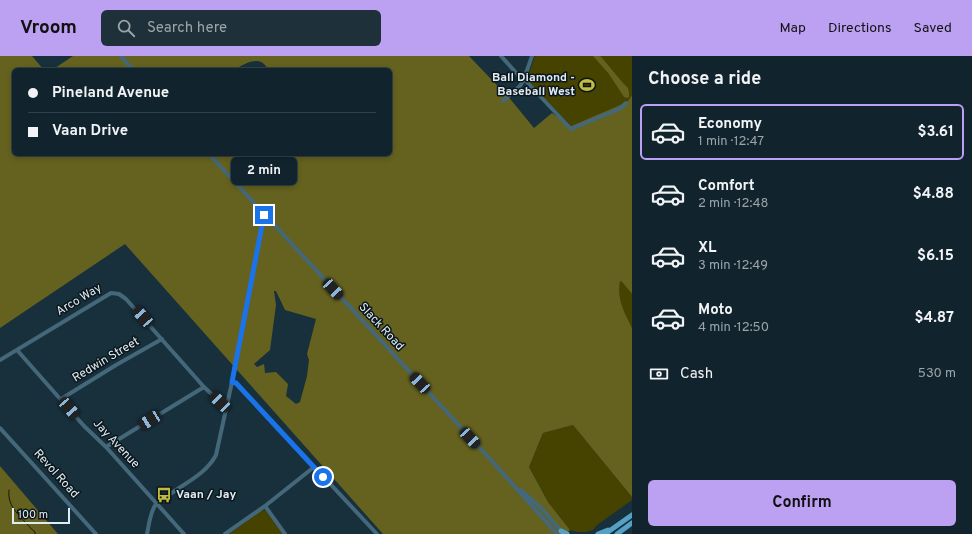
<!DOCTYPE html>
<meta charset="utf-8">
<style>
:root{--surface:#11242d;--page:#1e3039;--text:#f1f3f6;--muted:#9ca4aa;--line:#304149;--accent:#bca0f2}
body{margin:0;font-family:Overpass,sans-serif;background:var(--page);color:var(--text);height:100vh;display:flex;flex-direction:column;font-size:15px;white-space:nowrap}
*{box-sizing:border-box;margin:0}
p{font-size:13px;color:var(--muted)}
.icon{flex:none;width:22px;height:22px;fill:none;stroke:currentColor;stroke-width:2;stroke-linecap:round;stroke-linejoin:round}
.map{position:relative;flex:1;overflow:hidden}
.details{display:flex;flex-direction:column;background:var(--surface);width:340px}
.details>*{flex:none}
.hud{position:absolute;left:12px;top:12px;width:380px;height:88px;border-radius:6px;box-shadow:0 2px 6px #0003,0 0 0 1px var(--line);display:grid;align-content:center;height:88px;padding:0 16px;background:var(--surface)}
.scale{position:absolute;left:12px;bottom:10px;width:58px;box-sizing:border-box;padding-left:4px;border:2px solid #deedf4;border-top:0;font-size:11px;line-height:14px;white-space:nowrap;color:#deedf4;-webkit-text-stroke:3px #0c161c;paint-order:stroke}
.end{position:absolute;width:18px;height:18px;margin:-9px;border:5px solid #1a73e8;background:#fff;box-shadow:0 0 0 2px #fff}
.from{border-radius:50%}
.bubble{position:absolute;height:28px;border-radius:6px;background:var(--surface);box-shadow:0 2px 6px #0003,0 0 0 1px var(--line);font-size:13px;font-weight:700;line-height:28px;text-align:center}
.car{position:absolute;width:12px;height:24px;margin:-12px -6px;border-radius:5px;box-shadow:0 0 3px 1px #0007;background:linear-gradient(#222 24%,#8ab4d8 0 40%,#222 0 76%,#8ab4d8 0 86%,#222 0)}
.hud b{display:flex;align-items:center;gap:14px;height:38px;font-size:15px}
.hud b+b{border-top:1px solid var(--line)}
.hud i{width:10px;height:10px;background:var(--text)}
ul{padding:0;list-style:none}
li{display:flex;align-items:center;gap:12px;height:56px;margin:0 8px 6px;padding:0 8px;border:2px solid transparent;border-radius:6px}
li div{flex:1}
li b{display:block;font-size:15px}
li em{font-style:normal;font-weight:700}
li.on{border-color:var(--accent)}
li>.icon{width:36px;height:36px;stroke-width:1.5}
h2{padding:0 16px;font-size:18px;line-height:48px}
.pay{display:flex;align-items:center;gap:10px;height:44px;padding:0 16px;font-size:15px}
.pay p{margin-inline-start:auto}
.action{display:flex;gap:8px;margin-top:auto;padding:8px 16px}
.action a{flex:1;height:46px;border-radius:6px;background:var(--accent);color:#111;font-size:16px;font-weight:700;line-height:46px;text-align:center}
header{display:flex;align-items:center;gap:24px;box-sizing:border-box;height:56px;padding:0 20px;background:var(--accent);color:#111}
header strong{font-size:19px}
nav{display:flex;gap:22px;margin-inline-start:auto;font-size:14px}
.search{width:280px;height:36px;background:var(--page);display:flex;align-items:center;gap:10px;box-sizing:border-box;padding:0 14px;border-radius:6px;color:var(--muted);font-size:15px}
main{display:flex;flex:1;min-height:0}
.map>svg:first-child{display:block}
.green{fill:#464200}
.forest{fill:#65611e;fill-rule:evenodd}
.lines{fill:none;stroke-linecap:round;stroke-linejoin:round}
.stream{stroke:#1c1b01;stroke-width:1}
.minor{stroke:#446879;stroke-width:4}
.major{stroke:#55a1c6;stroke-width:5}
.route{stroke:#1a73e8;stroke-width:5}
.labels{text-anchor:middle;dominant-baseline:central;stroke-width:3;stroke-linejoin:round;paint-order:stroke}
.poi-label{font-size:12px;font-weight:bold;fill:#deedf4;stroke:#0c161c;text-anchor:end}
.street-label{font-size:12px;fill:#deedf4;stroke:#0c161c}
</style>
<header>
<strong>Vroom</strong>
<div class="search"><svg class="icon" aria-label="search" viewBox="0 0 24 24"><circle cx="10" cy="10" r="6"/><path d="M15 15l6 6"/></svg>Search here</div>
<nav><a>Map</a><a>Directions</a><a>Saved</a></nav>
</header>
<main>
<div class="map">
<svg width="632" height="478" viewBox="0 0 632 478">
<rect width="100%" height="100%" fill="#17303c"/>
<!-- green -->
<path class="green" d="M 535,0 L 632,0 L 632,39 L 627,46 L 571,70 L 527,24 Z
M 620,225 L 622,226 L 632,238 L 632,272 C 624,255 617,246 620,225 Z
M 573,369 L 632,441 L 632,444 L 597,469 L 593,474 L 585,476 L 577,476 L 570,474 L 548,446 L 529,411 L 543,377 Z
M 264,454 L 266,455 L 283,478 L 229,478 L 261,455 Z"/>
<!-- forest -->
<path class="forest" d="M 0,0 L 32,0 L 44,14 L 14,14 L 14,98 L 248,98 C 249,105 252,114 259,118 L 283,98 L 390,98 L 390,14 L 268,14 C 262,0 250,5 239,11 L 239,14 L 52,14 L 73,0 L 469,0 L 511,44 L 534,72 L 552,57 L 571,70 L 627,46 L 632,39 L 632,238 L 622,226 L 620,225 C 617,245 624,255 632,272 L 632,441 L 573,369 L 543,377 L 529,411 L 548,446 L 570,474 L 566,478 L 383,478 L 125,188 L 0,272 ZM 274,235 L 276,235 L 285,254 L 316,263 L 307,298 L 309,304 L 307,320 L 300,346 L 296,348 L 286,340 L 288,328 L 276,316 L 265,317 L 264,308 L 257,311 L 254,308 L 270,294 L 276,249 Z
M 593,0 L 600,0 L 603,3 L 622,26 L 628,32 L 629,36 L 629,41 L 627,42 L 624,41 L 609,18 Z
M 0,410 L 58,478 L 0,478 Z"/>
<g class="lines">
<!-- stream -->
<path class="stream" d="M 9,434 C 7,449 17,457 26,467 C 29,470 31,473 35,476 L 35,478"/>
<!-- minor -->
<path class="minor" d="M 121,0 L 133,14
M 501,0 L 518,19 L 524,23 L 571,73 L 619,53 L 626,47
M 503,45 L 520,30 L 524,23 L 532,0
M 209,98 L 491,404 L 557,478
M 17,294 L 84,370 L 106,391 L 184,478
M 0,304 L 111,237 L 119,238 L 126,243 L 204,331 L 220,346 L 226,350
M 232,326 L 236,327 L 377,478
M 61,343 L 116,309 L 162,283
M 0,372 L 96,478
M 106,391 L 204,331
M 521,434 L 542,453 L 562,476
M 265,450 L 285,478
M 147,478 C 149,469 150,456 156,448 C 159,445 165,442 169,439 C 185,427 206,418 216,399 L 232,326 L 264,159
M 225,478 L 265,450 L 314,411"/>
<!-- major -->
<path class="major" d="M 561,475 L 567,478
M 598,478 L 608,474
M 605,478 L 632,459
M 617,478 L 632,467"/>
</g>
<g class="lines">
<!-- route -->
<path class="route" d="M 264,159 L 232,326 L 236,327 L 323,421"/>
</g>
<!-- icons -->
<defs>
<g id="stadium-bare" transform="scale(1.2)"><path d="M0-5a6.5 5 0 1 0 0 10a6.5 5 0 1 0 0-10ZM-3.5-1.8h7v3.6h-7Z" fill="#c3bd3e" stroke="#0c161c" stroke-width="2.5" paint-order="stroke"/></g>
<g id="bus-bare" transform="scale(1.2)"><path d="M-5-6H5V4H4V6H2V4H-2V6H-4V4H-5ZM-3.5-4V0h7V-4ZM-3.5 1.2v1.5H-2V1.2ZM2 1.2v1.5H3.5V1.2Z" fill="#c3bd3e" stroke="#0c161c" stroke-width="2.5" paint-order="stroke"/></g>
</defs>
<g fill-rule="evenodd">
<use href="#stadium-bare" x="587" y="29"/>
<use href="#bus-bare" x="164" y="439"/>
</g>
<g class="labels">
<!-- poi labels -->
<g class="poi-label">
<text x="575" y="22">Ball Diamond -<tspan x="575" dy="14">Baseball West</tspan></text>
<text x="176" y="439" text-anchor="start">Vaan / Jay</text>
</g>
<!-- street labels -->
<g class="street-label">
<text transform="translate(79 244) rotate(-31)">Arco Way</text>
<text transform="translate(381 271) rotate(47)">Slack Road</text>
<text transform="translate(106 304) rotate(-31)">Redwin Street</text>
<text transform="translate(116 388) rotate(47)">Jay Avenue</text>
<text transform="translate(56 418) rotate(48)">Revol Road</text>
</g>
</g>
</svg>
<div class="scale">100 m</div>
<i class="end from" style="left:323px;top:421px"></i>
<i class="end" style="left:264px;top:159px"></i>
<div class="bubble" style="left:231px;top:101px;width:66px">2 min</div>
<i class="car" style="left:333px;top:233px;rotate:137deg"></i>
<i class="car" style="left:143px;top:261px;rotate:318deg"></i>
<i class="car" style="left:420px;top:327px;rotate:317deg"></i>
<i class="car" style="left:220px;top:346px;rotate:314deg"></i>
<i class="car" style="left:69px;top:352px;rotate:139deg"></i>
<i class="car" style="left:150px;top:364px;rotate:238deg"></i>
<i class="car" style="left:470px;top:382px;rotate:137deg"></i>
<div class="hud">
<b><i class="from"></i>Pineland Avenue</b>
<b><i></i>Vaan Drive</b>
</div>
</div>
<section class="details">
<h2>Choose a ride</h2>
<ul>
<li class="on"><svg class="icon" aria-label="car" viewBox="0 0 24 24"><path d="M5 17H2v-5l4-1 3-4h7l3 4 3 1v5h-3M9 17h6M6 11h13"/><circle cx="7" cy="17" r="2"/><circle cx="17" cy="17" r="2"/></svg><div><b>Economy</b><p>1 min · 12:47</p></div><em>$3.61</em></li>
<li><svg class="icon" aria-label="car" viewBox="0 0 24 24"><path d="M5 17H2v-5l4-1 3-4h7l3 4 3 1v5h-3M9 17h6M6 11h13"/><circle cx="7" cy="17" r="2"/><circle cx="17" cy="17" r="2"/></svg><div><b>Comfort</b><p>2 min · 12:48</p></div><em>$4.88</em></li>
<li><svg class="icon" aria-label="car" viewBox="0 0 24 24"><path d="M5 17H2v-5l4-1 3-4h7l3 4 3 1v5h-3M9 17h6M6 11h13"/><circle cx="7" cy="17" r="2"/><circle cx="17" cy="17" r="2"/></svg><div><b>XL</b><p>3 min · 12:49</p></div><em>$6.15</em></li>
<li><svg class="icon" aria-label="car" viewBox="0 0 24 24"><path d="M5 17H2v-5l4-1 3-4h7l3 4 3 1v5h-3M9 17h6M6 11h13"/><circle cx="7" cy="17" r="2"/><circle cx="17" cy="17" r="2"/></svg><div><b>Moto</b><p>4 min · 12:50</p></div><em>$4.87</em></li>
</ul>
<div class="pay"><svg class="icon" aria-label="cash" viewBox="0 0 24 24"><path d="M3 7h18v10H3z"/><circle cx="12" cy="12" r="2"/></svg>Cash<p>530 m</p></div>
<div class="action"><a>Confirm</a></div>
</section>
</main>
